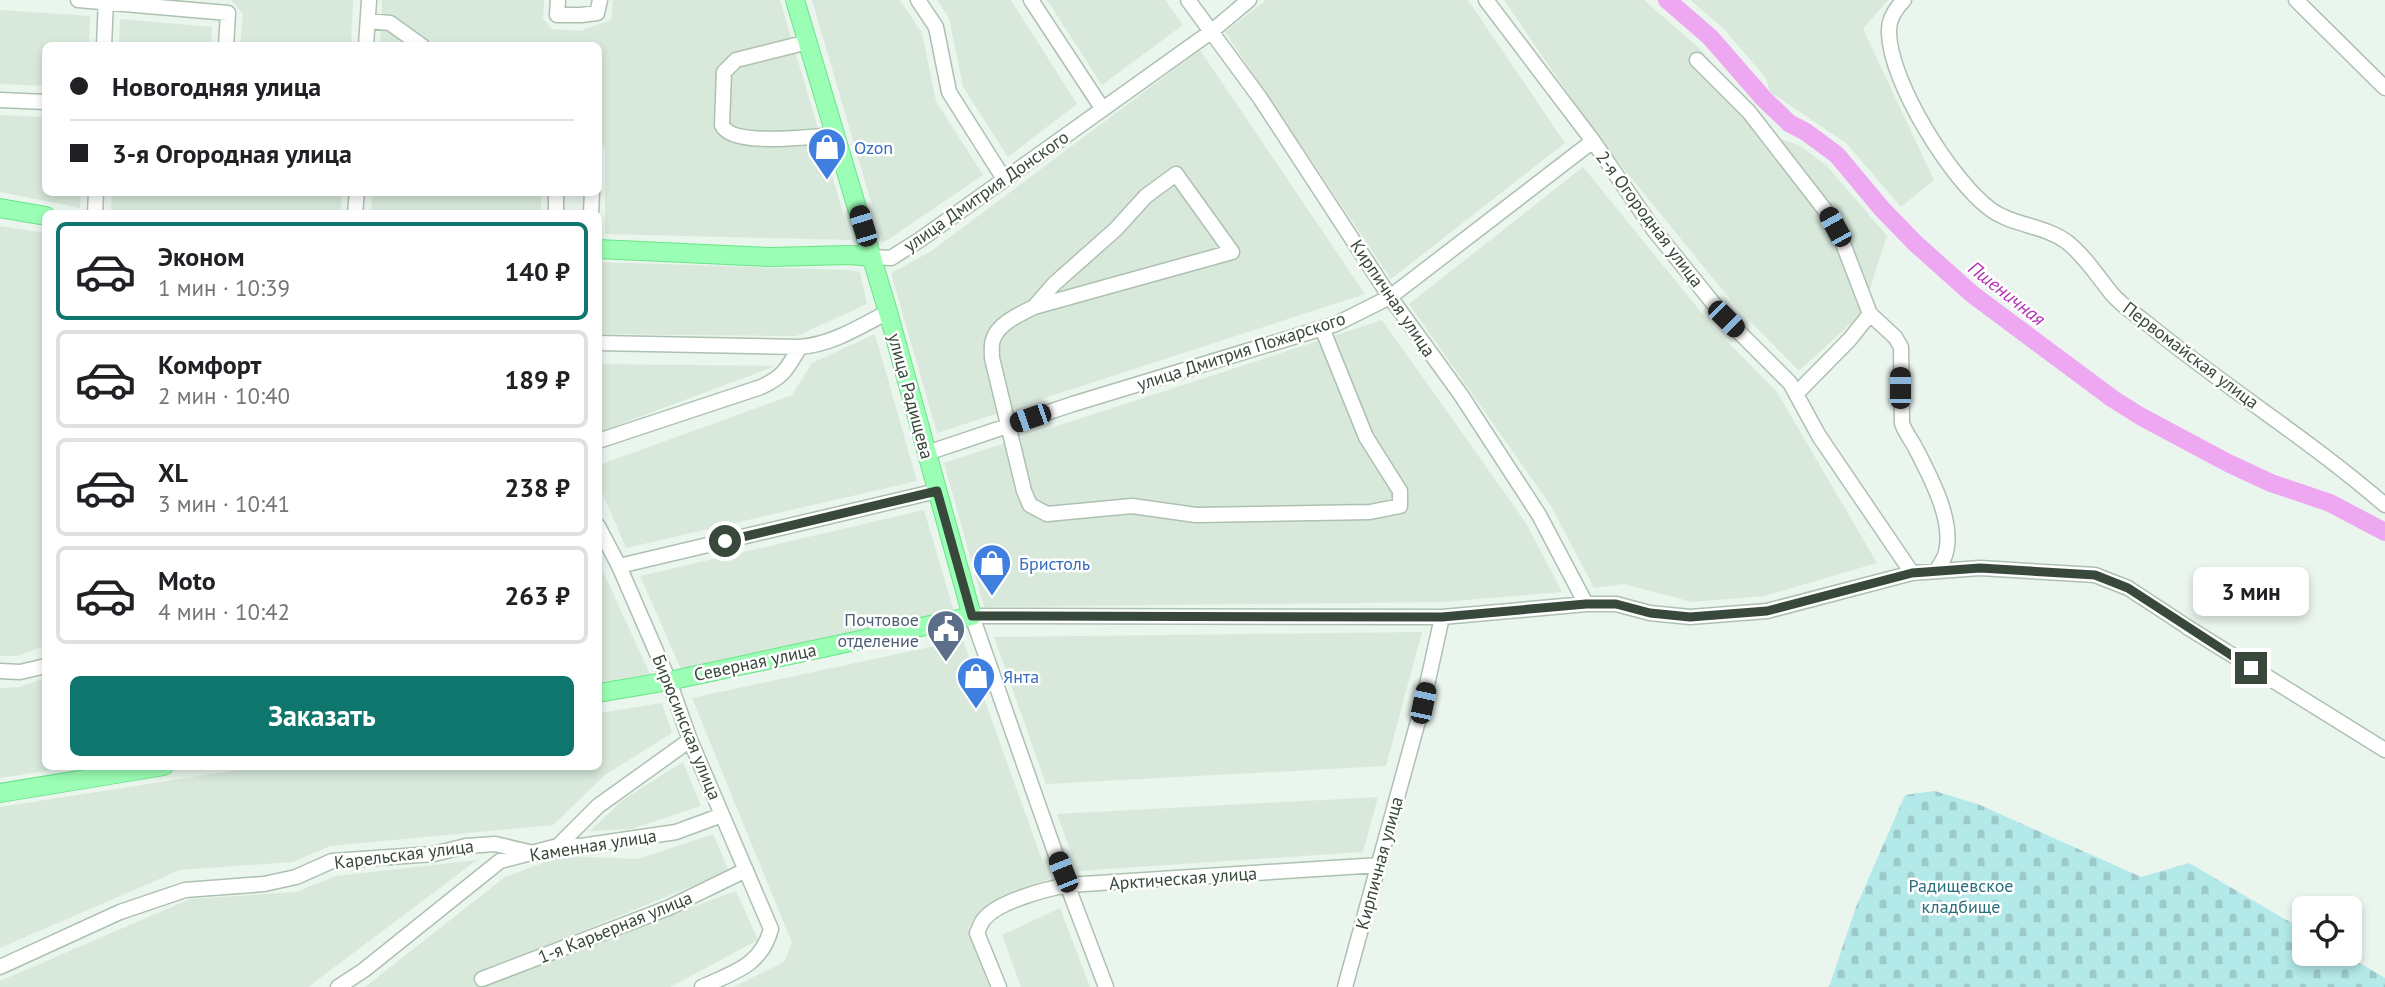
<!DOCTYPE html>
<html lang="ru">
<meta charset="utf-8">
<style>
:root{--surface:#fff;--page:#f2f2f2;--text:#202124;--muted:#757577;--line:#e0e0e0;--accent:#0f766e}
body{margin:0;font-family:"PT Sans",sans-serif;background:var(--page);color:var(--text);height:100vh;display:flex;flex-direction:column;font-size:26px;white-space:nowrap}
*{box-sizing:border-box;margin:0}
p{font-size:23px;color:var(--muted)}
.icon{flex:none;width:38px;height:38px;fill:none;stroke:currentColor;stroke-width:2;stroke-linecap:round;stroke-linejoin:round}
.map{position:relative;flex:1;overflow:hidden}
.side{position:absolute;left:42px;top:210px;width:560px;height:560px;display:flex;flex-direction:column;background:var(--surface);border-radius:10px;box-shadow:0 4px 10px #0003}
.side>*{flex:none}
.banner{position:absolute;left:42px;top:42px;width:560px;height:154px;border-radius:10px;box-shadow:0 4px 10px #0003;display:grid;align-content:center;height:154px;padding:0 28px;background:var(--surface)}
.controls{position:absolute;left:2292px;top:896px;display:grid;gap:14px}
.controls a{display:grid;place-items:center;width:70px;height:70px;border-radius:10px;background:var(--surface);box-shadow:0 4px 10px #0003;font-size:35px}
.end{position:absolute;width:32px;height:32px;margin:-16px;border:9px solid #38493b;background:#fff;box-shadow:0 0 0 4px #fff}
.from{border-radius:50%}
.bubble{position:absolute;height:49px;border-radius:10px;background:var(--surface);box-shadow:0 4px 10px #0003;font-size:23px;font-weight:800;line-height:49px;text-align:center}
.car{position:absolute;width:21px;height:42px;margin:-21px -10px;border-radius:9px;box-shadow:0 0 5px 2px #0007;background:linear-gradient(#222 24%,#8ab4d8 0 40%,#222 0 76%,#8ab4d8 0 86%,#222 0)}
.banner b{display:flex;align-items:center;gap:24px;height:66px;font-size:26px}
.banner b+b{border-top:2px solid var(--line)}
.banner i{width:18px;height:18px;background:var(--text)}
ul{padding:12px 0 0;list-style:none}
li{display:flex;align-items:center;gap:21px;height:98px;margin:0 14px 10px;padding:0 14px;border:4px solid var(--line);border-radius:10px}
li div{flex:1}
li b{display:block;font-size:26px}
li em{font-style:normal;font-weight:800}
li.on{border-color:var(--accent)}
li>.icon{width:63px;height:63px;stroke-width:1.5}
.button{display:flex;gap:14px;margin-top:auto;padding:14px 28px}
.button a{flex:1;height:80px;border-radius:10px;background:var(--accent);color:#fff;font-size:28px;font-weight:800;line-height:80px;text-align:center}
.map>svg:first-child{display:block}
.residential{fill:#d8e9dc}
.cemetery{fill:url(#cemetery-stones)}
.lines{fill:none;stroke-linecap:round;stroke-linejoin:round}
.river{stroke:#eea8f1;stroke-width:18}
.minor-casing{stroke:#adc1b1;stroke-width:17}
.major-casing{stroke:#69e488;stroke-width:20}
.minor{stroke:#fff;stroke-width:14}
.major{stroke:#9bfeb5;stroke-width:18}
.route{stroke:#38493b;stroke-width:9}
.labels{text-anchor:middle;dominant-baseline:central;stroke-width:5;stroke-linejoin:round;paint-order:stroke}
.shop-label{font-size:18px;fill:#366cbe;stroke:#fff;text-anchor:start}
.street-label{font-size:18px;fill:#38493b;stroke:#fff}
.service-label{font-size:18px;fill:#4e5e75;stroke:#fff;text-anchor:end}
.park-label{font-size:18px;fill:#2a6e7c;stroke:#fff}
.water-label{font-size:19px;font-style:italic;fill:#b330b6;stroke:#fff}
</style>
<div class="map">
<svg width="2385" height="987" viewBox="0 0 2385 987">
<defs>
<pattern id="cemetery-stones" width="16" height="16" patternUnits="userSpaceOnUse" patternTransform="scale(1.75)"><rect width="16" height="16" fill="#b4e9e9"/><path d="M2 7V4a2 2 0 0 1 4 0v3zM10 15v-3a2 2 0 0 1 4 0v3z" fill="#9cc9c9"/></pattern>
</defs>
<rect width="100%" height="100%" fill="#eaf5ed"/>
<!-- residential -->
<path class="residential" d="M 231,0 L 353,0 L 351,45 L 240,45 L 243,14 Z
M 382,0 L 544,0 L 543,19 L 552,29 L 580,31 L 611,20 L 613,0 L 780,0 L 851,240 L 605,234 L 605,148 L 598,139 L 598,46 L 380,46 Z
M 812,0 L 900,0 L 922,33 L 936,101 L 983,175 L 883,243 Z
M 937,0 L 1011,0 L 1077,104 L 1008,157 L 963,87 L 949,18 Z
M 1047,0 L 1165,0 L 1183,25 L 1102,85 Z
M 1266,0 L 1468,0 L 1565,143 L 1391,279 L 1225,32 Z
M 1504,0 L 1644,0 L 1699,48 L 1776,138 L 1799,145 L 1827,166 L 1887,236 L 1862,313 L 1799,371 L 1738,309 L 1598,137 Z
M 1690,0 L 1888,0 L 1863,29 L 1934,180 L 1901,207 L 1846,143 L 1770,92 L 1766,78 L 1722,27 Z
M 0,10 L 90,16 L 89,45 L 46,46 L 45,86 L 0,84 Z
M 120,19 L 212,27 L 211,45 L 119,45 Z
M 1200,50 L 1365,294 L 937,433 L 891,273 L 930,252 Z
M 0,115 L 45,117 L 46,192 L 81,193 L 80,208 L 0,192 Z
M 1583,167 L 1714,328 L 1777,392 L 1877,563 L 1764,596 L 1692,602 L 1624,584 L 1594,588 L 1551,506 L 1409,304 Z
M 112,193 L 112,192 L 342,193 L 340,214 L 166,214 L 111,211 Z
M 372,193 L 541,193 L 541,213 L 371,213 Z
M 0,226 L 46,233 L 45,646 L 18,656 L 0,656 Z
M 599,262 L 849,270 L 860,272 L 867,304 L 797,336 L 599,334 Z
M 1382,320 L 1526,523 L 1562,592 L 1442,602 L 984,607 L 944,463 Z
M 875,334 L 917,481 L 626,548 L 599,485 L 599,465 L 792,395 L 812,363 Z
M 599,364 L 776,366 L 599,432 Z
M 924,510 L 954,611 L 681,669 L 640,576 Z
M 599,563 L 650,674 L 599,682 Z
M 1422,632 L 1386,766 L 1046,784 L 994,637 Z
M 963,640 L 1049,879 L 977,914 L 968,928 L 989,987 L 733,987 L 784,962 L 792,943 L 692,698 Z
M 45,678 L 46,766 L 71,767 L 0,778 L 0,688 L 20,687 Z
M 662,703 L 672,733 L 605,775 L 553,825 L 330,846 L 293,862 L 180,870 L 0,948 L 0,807 L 257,767 L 598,766 L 599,713 Z
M 683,762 L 701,806 L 631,829 L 590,831 L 624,799 Z
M 1378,797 L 1363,852 L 1078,871 L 1057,814 Z
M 713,834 L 729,871 L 479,973 L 473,982 L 478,984 L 736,891 L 758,940 L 670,987 L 365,987 L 505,877 L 561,856 L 638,859 Z
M 477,860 L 308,987 L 0,987 L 0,981 L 190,899 L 296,892 L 336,876 Z
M 1060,908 L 1090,987 L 1021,987 L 1002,935 Z"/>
<!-- cemetery -->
<path class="cemetery" d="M 1935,791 L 1980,805 L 2141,877 L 2189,863 L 2305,931 L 2305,954 L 2344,954 L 2385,978 L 2385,987 L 1829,987 L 1856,907 L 1905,795 Z"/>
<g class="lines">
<!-- river -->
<path class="river" d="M 1667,0 L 1710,37 L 1764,99 L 1789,123 L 1806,132 L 1837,155 L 1882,209 L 1915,243 L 1972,294 L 2113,399 L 2140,416 L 2228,463 L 2271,483 L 2330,503 L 2385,532"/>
<!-- minor casing -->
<g class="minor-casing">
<path id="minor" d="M 78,0 L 228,13 L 226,46
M 558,0 L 557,15 L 581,15 L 597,13 L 600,0
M 918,0 L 936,27 L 949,92 L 1004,179
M 1031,0 L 1102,108
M 1188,0 L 1260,98 L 1390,297 L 1461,395 L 1539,515 L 1586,604
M 1486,0 L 1593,141 L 1654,230 L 1726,319 L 1790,383 L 1819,436 L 1912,573
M 1904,0 C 1895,9 1888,20 1889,33 C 1890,82 1951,180 1990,209 C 2013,226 2044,225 2067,242 C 2085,256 2098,277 2112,294 C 2122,306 2137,315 2149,325 C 2226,388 2310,440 2385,505
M 2296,0 L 2385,88
M 368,21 L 390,23 L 422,46
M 808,42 L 736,60 L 724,72 L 722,125 C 732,148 813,136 835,135
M 104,46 L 106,0
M 366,46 L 369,0
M 1697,60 L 1749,112 L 1825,210 L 1842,241 L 1870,314 L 1895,337 L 1901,347 L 1902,423 C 1905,433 1911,439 1915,447 C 1930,476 1954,520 1946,552 C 1945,558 1940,565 1936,571
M 0,100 L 46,102
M 1176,174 L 1232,252 L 1034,307 L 1054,284 L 1116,229 L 1146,196 Z
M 556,192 L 556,214
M 95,214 L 96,192
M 355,214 L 357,192
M 591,214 L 592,192
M 872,257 L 891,258 L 921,239 L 1212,31 L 1249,0
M 1034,307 C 1020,314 997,324 993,340 C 991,345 992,353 992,358 L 1024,491 L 1030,505 L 1047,514 L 1132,506 L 1196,515 L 1370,512 L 1400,506 L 1400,491 L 1366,437 L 1322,328
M 598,343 L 800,347 C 833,344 859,327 888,312
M 1796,394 L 1850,339 L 1870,314
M 598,441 L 761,387 C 785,376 787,368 800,347
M 927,453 L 1073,404 L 1336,324 L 1390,297 L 1593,141
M 598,526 L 619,566 L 669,681 L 690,740 L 771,929 C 761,966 734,972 702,987
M 619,566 L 937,491
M 2187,627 L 2385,750
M 0,671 L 20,672 L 46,666
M 558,846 L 598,806 L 690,740
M 0,967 L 120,912 L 185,890 L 264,884 L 296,877 L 332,861 L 434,854 L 466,846 L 495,844 L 533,853
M 482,979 L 668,908 L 746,870
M 338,987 L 364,970 L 500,861 L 558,846 L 581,846 L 676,832 L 722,815
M 999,987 L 977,933 C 979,928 981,922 985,918 C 1000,901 1046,889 1068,885 L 1379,865
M 1106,987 L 1057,858 L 972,616 L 1442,617 L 1586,604 L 1616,604 L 1650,613 L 1690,617 L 1767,611 L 1912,573 L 1980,568 L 2095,575 L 2128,588 L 2189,628
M 1345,987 L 1423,703 L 1442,617"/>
</g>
<!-- major casing -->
<g class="major-casing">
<path id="major" d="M 0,208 L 46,216
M 598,249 L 769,257 L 850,255 L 872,257
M 598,693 L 669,681 L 972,616 L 888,312 L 795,0
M 0,793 L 164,766"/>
</g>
<!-- minor -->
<use href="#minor" class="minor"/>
<!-- major -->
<use href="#major" class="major"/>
</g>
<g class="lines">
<!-- route -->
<path class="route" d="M 725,541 L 937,491 L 972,616 L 1442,617 L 1586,604 L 1616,604 L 1650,613 L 1690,617 L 1767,611 L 1912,573 L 1980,568 L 2095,575 L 2128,588 L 2251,668"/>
</g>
<!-- icons -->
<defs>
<g id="shop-pin" transform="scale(2.0125)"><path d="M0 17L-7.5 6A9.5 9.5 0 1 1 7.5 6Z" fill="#3f7fe0" stroke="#fff"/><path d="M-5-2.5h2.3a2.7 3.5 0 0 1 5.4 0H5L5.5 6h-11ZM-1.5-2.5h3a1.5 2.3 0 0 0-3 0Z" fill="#fff"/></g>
<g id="civic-pin" transform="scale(2.0125)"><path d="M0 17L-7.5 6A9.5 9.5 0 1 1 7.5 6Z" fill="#5c6f8a" stroke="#fff"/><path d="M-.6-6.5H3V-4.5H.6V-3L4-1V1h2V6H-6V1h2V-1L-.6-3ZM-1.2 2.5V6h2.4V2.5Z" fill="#fff"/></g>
</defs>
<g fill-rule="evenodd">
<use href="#shop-pin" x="827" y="147"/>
<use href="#shop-pin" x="992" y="563"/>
<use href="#civic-pin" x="946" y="629"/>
<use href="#shop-pin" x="976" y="676"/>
</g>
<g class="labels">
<!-- shop labels -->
<g class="shop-label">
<text x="854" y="147">Ozon</text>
<text x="1019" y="563">Бристоль</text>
<text x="1003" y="676">Янта</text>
</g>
<!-- street labels -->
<g class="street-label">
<text transform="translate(986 191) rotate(-35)">улица Дмитрия Донского</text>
<text transform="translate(1650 219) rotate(53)">2-я Огородная улица</text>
<text transform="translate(1393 298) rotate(56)">Кирпичная улица</text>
<text transform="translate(1241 351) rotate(-18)">улица Дмитрия Пожарского</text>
<text transform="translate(2191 355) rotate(37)">Первомайская улица</text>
<text transform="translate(911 396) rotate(75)">улица Радищева</text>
<text transform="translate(755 662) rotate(-12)">Северная улица</text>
<text transform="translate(687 727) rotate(68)">Бирюсинская улица</text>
<text transform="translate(593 845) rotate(-9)">Каменная улица</text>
<text transform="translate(404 854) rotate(-7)">Карельская улица</text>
<text transform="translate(1379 863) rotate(-75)">Кирпичная улица</text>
<text transform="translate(1183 878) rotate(-4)">Арктическая улица</text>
<text transform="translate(615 927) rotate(-22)">1-я Карьерная улица</text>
</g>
<!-- service labels -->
<g class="service-label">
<text x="919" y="619">Почтовое<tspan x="919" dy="21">отделение</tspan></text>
</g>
<!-- park labels -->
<g class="park-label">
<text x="1961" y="885">Радищевское<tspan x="1961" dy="21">кладбище</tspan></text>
</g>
<!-- water labels -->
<g class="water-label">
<text transform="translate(2007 293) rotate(38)">Пшеничная</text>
</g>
</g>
</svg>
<div class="controls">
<a><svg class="icon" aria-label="locate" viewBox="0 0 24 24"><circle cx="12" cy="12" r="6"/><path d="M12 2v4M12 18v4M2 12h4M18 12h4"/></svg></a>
</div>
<i class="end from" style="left:725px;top:541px"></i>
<i class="end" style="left:2251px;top:668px"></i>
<div class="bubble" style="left:2193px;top:567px;width:116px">3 мин</div>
<i class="car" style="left:863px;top:226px;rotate:343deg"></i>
<i class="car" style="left:1835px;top:227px;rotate:331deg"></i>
<i class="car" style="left:1726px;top:319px;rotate:135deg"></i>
<i class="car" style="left:1900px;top:388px;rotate:0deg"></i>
<i class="car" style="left:1030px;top:418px;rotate:251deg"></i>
<i class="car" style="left:1423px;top:703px;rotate:12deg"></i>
<i class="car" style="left:1063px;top:872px;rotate:338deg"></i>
<div class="banner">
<b><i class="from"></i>Новогодняя улица</b>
<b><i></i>3-я Огородная улица</b>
</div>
<section class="side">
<ul>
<li class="on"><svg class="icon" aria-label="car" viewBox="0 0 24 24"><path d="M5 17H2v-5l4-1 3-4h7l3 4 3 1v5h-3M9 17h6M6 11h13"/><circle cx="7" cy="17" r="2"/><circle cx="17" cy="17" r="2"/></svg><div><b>Эконом</b><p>1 мин · 10:39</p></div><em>140 ₽</em></li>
<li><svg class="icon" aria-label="car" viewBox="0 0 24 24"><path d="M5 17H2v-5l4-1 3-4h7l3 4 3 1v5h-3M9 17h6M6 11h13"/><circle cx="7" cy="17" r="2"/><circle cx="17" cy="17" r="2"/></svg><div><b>Комфорт</b><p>2 мин · 10:40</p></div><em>189 ₽</em></li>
<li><svg class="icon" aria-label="car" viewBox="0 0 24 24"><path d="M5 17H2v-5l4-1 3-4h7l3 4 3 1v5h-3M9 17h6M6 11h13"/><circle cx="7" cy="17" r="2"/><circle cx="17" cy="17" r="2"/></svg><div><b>XL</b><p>3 мин · 10:41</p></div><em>238 ₽</em></li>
<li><svg class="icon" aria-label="car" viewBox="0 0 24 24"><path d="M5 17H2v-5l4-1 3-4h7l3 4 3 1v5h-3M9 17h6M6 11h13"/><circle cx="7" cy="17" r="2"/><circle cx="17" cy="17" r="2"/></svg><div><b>Moto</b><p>4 мин · 10:42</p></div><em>263 ₽</em></li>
</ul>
<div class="button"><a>Заказать</a></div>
</section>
</div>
